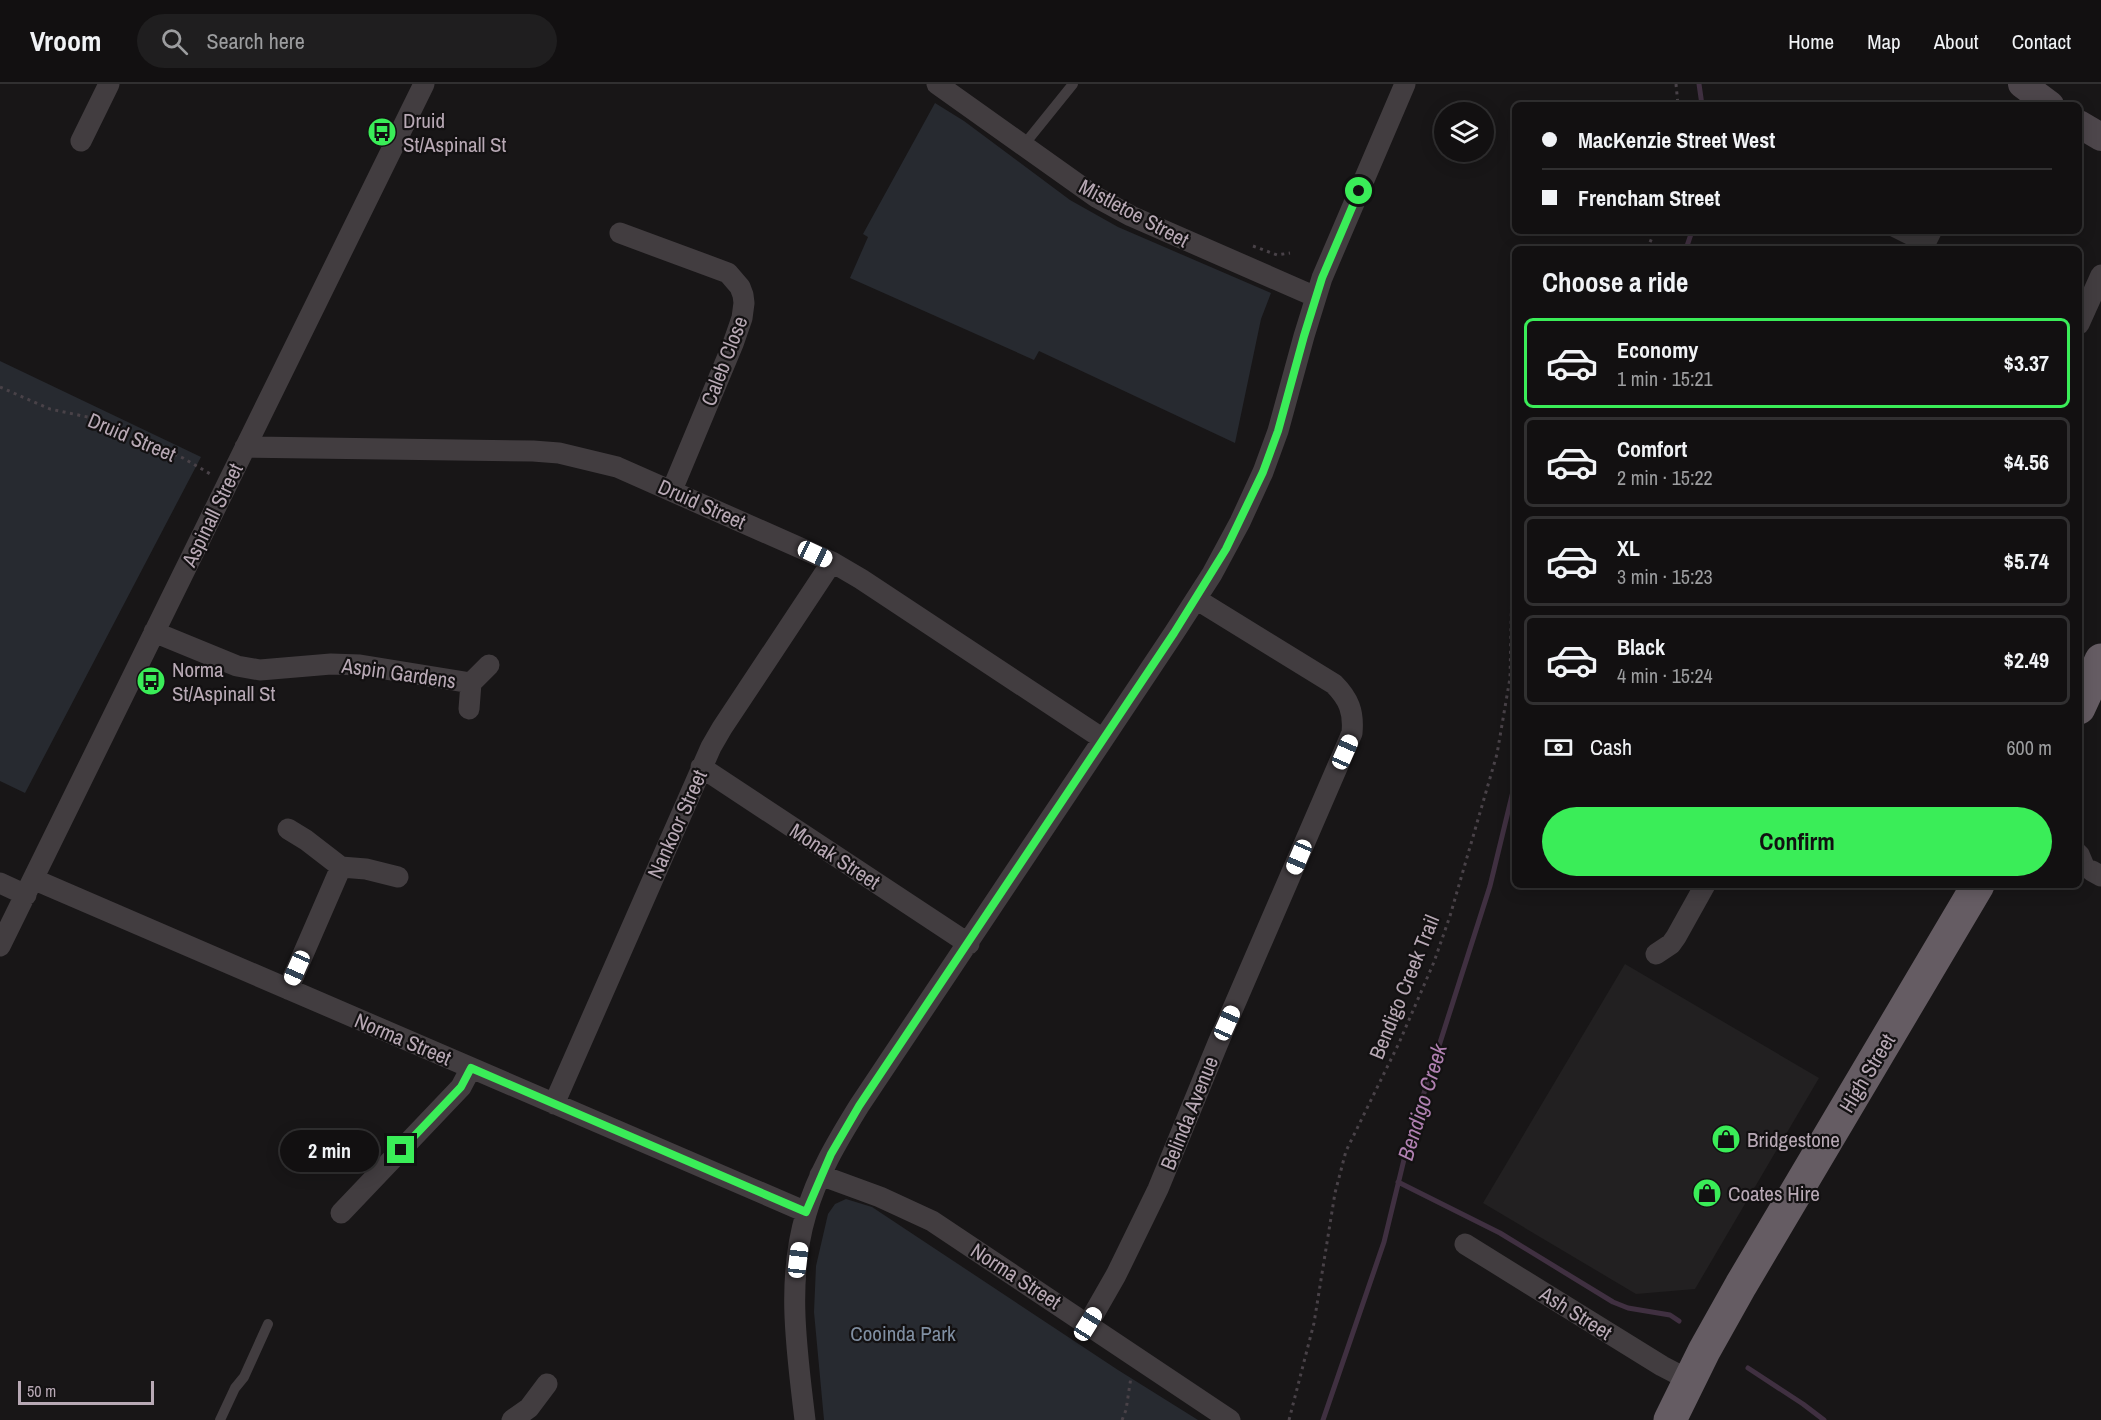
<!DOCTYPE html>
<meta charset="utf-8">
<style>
:root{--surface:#121011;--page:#1f1e1f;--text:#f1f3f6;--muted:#9c9d9f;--line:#313031;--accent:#3aed58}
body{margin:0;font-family:"Archivo Narrow",sans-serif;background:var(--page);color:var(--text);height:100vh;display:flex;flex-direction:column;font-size:22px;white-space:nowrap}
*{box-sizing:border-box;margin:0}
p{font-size:20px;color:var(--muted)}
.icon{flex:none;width:33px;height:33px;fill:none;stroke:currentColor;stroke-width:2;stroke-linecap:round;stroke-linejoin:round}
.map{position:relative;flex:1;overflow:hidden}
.panel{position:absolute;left:1512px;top:162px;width:570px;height:642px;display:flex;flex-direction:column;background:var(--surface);border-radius:9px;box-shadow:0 3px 15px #0003,0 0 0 2px var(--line)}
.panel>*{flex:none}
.guide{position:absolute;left:1512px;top:18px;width:570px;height:132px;border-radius:9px;box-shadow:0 3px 15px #0003,0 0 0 2px var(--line);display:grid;align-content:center;height:132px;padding:0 30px;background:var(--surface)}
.controls{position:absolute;left:1434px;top:18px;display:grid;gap:12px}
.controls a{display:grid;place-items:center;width:60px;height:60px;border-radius:50%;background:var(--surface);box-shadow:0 3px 15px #0003,0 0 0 2px var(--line);font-size:30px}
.scale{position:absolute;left:18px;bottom:15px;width:136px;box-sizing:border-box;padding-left:6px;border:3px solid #b8a9b5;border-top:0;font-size:16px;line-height:21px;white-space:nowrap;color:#b8a9b5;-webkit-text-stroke:4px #131112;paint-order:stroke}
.end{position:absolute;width:27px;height:27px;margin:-14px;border:8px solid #3aed58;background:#111;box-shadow:0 0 0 3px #111}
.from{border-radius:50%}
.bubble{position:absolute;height:42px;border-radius:21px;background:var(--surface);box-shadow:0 3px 15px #0003,0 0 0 2px var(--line);font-size:20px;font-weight:700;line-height:42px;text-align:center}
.car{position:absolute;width:18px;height:36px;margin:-18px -9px;border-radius:8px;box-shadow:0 0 4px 2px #0007;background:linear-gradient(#fff 24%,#345 0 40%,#fff 0 76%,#345 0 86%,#fff 0)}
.guide b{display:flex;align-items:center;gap:21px;height:57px;font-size:22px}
.guide b+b{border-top:2px solid var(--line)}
.guide i{width:15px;height:15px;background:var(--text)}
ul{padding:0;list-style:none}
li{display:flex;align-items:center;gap:18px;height:90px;margin:0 12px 9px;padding:0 18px;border:3px solid var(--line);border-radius:9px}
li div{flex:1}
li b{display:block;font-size:22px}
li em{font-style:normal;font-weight:700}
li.selected{border-color:var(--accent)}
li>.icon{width:54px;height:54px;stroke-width:1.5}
h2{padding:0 30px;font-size:27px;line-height:72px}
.pay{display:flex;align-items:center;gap:15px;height:66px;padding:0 30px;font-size:22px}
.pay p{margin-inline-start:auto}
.action{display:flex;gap:12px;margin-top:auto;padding:12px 30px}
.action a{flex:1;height:69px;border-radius:36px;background:var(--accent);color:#111;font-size:24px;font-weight:700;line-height:69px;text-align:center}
header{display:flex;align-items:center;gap:36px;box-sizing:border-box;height:84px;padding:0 30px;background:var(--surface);border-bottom:2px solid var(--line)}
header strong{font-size:28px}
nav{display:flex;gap:33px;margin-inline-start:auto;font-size:21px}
.search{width:420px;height:54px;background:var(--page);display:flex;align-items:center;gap:15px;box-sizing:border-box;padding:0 21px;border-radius:33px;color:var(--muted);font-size:22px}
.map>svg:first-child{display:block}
.built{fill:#222021}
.green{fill:#272a30}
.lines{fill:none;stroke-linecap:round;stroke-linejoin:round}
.stream{stroke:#403041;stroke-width:5}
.building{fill:#3a3739}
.path{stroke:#494248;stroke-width:3;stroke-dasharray:3 4.5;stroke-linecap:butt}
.service{stroke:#423d40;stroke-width:10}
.minor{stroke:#423d40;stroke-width:21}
.secondary{stroke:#4d464b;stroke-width:28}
.trunk{stroke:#655c63;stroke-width:33}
.route{stroke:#3aed58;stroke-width:8}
.labels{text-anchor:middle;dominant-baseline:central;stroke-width:4.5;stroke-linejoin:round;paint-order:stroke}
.poi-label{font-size:21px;fill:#b8a9b5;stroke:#131112;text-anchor:start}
.street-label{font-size:21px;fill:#b8a9b5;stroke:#131112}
.park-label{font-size:21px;fill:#808fa2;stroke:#131112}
.water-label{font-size:22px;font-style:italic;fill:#b181b2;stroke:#131112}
</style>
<header>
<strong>Vroom</strong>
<div class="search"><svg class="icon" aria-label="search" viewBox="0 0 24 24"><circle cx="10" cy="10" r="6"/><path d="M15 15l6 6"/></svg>Search here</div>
<nav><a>Home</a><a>Map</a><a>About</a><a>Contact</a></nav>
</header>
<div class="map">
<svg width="2101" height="1336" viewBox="0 0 2101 1336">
<rect width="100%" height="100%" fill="#181617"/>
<!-- built -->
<path class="built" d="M 1625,880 L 1819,994 L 1695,1205 L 1636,1210 L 1483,1119 Z"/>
<!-- green -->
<path class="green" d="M 935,19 L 964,37 L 1070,116 L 1118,143 L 1271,209 L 1261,235 L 1235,359 L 1039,267 L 1034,276 L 850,194 L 868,153 L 863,150 Z
M 0,277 L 201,373 L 25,709 L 0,697 Z
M 846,1115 L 872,1123 L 1118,1286 L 1198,1336 L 824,1336 L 814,1228 L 816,1182 L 828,1130 L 835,1120 Z"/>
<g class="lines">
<!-- stream -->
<path class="stream" d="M 1699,0 L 1702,21
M 1686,165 L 1692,147
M 1398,1098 L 1500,1149 L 1613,1218 L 1628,1224 L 1670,1231 L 1679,1237
M 1748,1284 L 1803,1320 L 1824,1336
M 1323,1336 L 1384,1158 L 1408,1059 L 1490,802 L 1515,699"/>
</g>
<!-- building -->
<path class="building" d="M 1880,147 L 1943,147 L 1934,165 L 1916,165 Z"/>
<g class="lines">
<!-- path -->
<path class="path" d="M 1676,0 L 1678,21
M 1253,162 L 1277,171 L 1290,169
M 1647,165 L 1655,147
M 0,303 L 50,325 L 97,335 L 183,374 L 212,391
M 1122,1336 L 1126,1326 L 1131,1293
M 1289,1336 L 1314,1239 L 1335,1109 L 1346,1067 L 1399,959 L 1434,878 L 1450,832 L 1497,670 L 1510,594 L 1512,497 L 1515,474"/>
<!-- service -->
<path class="service" d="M 1023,62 L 1073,0
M 2079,763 L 2084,768 L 2092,787
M 220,1336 L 235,1304 L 244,1293 L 268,1240"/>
<!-- minor -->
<path class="minor" d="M 937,0 L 1096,113 L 1131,132 L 1316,213
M 81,57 L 109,0
M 620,149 L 728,189 L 740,203 L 743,211 L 744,219 L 742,234 L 733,260 L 672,406
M 2079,240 L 2101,191
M 245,363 L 533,367 L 559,369 L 617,383 L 832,478 L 861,495 L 1103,655
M 154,548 L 237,582 L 260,586 L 331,580 L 360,581 L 471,599
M 469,625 L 471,599 L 489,581
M 701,683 L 969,860
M 288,745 L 306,756 L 341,783
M 2092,787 L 2101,792
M 33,795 L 806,1128
M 0,799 L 26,811
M 0,862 L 424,0
M 1656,870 L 1671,860 L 1676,853 L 1705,801
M 288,905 L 341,783 L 366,785 L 398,793
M 554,1020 L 711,663 L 722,644 L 832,478
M 820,1091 L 880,1113 L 932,1137 L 1230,1336
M 341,1129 L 461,1003 L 471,984
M 1465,1160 L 1662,1282 L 1689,1296
M 1088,1240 L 1116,1191 L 1158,1105 L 1218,959 L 1352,649 C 1354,628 1349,615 1334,600 L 1196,515
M 512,1336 L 529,1324 L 547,1300
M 805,1336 C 797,1268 786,1197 806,1130 C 817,1091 838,1056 859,1022 L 1174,549 L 1212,490 L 1240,438 L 1263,388 L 1278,347 L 1304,252 L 1322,194 L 1405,0"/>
<!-- secondary -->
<path class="secondary" d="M 2022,0 L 2050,21
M 2079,40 L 2101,53"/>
<!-- trunk -->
<path class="trunk" d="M 2079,624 L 2101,576
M 1670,1336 L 1704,1267 L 1741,1201 L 1978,801"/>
</g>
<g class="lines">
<!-- route -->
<path class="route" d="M 401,1066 L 461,1003 L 471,984 L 806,1128 L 831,1070 L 859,1022 L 1174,549 L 1226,465 L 1263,388 L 1278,347 L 1304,252 L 1322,194 L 1359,107"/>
</g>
<!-- icons -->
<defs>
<g id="bus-disc" transform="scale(1.5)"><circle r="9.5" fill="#3aed58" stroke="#131112"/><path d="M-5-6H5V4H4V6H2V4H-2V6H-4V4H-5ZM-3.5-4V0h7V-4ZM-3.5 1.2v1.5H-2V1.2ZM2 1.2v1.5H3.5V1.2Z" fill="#111"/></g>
<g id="shop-disc" transform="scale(1.5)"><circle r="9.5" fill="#3aed58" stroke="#131112"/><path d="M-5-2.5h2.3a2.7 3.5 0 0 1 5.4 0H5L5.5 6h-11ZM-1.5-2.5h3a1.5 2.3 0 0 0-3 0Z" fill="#111"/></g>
</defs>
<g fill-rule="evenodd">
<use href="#bus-disc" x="382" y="48"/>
<use href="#bus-disc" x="151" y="597"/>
<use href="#shop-disc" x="1726" y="1055"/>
<use href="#shop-disc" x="1707" y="1109"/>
</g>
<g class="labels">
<!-- poi labels -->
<g class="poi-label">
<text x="403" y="36">Druid<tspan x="403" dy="24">St/Aspinall St</tspan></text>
<text x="172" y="585">Norma<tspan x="172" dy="24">St/Aspinall St</tspan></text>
<text x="1747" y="1055">Bridgestone</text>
<text x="1728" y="1109">Coates Hire</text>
</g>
<!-- street labels -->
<g class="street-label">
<text transform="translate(1134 129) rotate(28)">Mistletoe Street</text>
<text transform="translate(724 277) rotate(-69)">Caleb Close</text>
<text transform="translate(132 353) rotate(23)">Druid Street</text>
<text transform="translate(702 420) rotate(24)">Druid Street</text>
<text transform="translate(212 431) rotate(-64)">Aspinall Street</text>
<text transform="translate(399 589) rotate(8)">Aspin Gardens</text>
<text transform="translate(677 740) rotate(-66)">Nankoor Street</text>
<text transform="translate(835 772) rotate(33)">Monak Street</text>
<text transform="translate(1404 903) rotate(-68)">Bendigo Creek Trail</text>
<text transform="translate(403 955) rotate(23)">Norma Street</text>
<text transform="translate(1867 989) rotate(-59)">High Street</text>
<text transform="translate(1189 1029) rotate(-68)">Belinda Avenue</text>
<text transform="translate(1016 1192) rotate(33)">Norma Street</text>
<text transform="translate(1576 1229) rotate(32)">Ash Street</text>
</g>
<!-- park labels -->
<g class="park-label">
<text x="903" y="1249">Cooinda Park</text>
</g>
<!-- water labels -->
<g class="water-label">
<text transform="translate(1422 1018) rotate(-73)">Bendigo Creek</text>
</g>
</g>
</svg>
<div class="controls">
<a><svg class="icon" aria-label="layers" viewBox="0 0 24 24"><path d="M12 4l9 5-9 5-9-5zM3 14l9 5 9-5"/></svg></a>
</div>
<div class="scale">50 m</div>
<i class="end from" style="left:1359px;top:107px"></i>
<i class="end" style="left:401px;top:1066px"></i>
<div class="bubble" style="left:280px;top:1046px;width:99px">2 min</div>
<i class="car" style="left:815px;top:470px;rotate:115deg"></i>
<i class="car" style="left:1345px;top:668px;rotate:24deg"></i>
<i class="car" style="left:1299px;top:773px;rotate:203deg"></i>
<i class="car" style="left:297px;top:884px;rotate:204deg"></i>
<i class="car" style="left:1227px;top:939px;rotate:24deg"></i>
<i class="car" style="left:798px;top:1176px;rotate:7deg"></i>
<i class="car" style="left:1088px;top:1240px;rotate:32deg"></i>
<div class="guide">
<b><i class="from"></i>MacKenzie Street West</b>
<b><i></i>Frencham Street</b>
</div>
<section class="panel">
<h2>Choose a ride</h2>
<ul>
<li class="selected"><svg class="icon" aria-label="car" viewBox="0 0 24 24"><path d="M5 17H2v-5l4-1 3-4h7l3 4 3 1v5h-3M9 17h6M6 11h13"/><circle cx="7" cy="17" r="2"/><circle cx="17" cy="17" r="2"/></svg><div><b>Economy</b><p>1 min · 15:21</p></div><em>$3.37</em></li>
<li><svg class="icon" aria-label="car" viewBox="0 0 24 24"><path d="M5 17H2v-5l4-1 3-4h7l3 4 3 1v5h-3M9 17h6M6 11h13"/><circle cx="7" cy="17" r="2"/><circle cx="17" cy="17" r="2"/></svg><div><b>Comfort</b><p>2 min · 15:22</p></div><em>$4.56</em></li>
<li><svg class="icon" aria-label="car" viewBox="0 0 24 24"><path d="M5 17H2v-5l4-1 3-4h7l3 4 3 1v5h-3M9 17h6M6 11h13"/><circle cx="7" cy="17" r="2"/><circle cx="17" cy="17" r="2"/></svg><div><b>XL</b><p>3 min · 15:23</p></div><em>$5.74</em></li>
<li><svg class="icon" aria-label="car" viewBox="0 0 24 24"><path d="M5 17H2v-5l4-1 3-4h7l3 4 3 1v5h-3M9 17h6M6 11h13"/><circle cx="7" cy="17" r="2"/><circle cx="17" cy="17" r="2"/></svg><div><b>Black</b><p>4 min · 15:24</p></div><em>$2.49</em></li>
</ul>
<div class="pay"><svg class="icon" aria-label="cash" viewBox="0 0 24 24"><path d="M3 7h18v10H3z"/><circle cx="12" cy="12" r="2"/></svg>Cash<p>600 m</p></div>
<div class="action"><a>Confirm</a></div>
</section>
</div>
